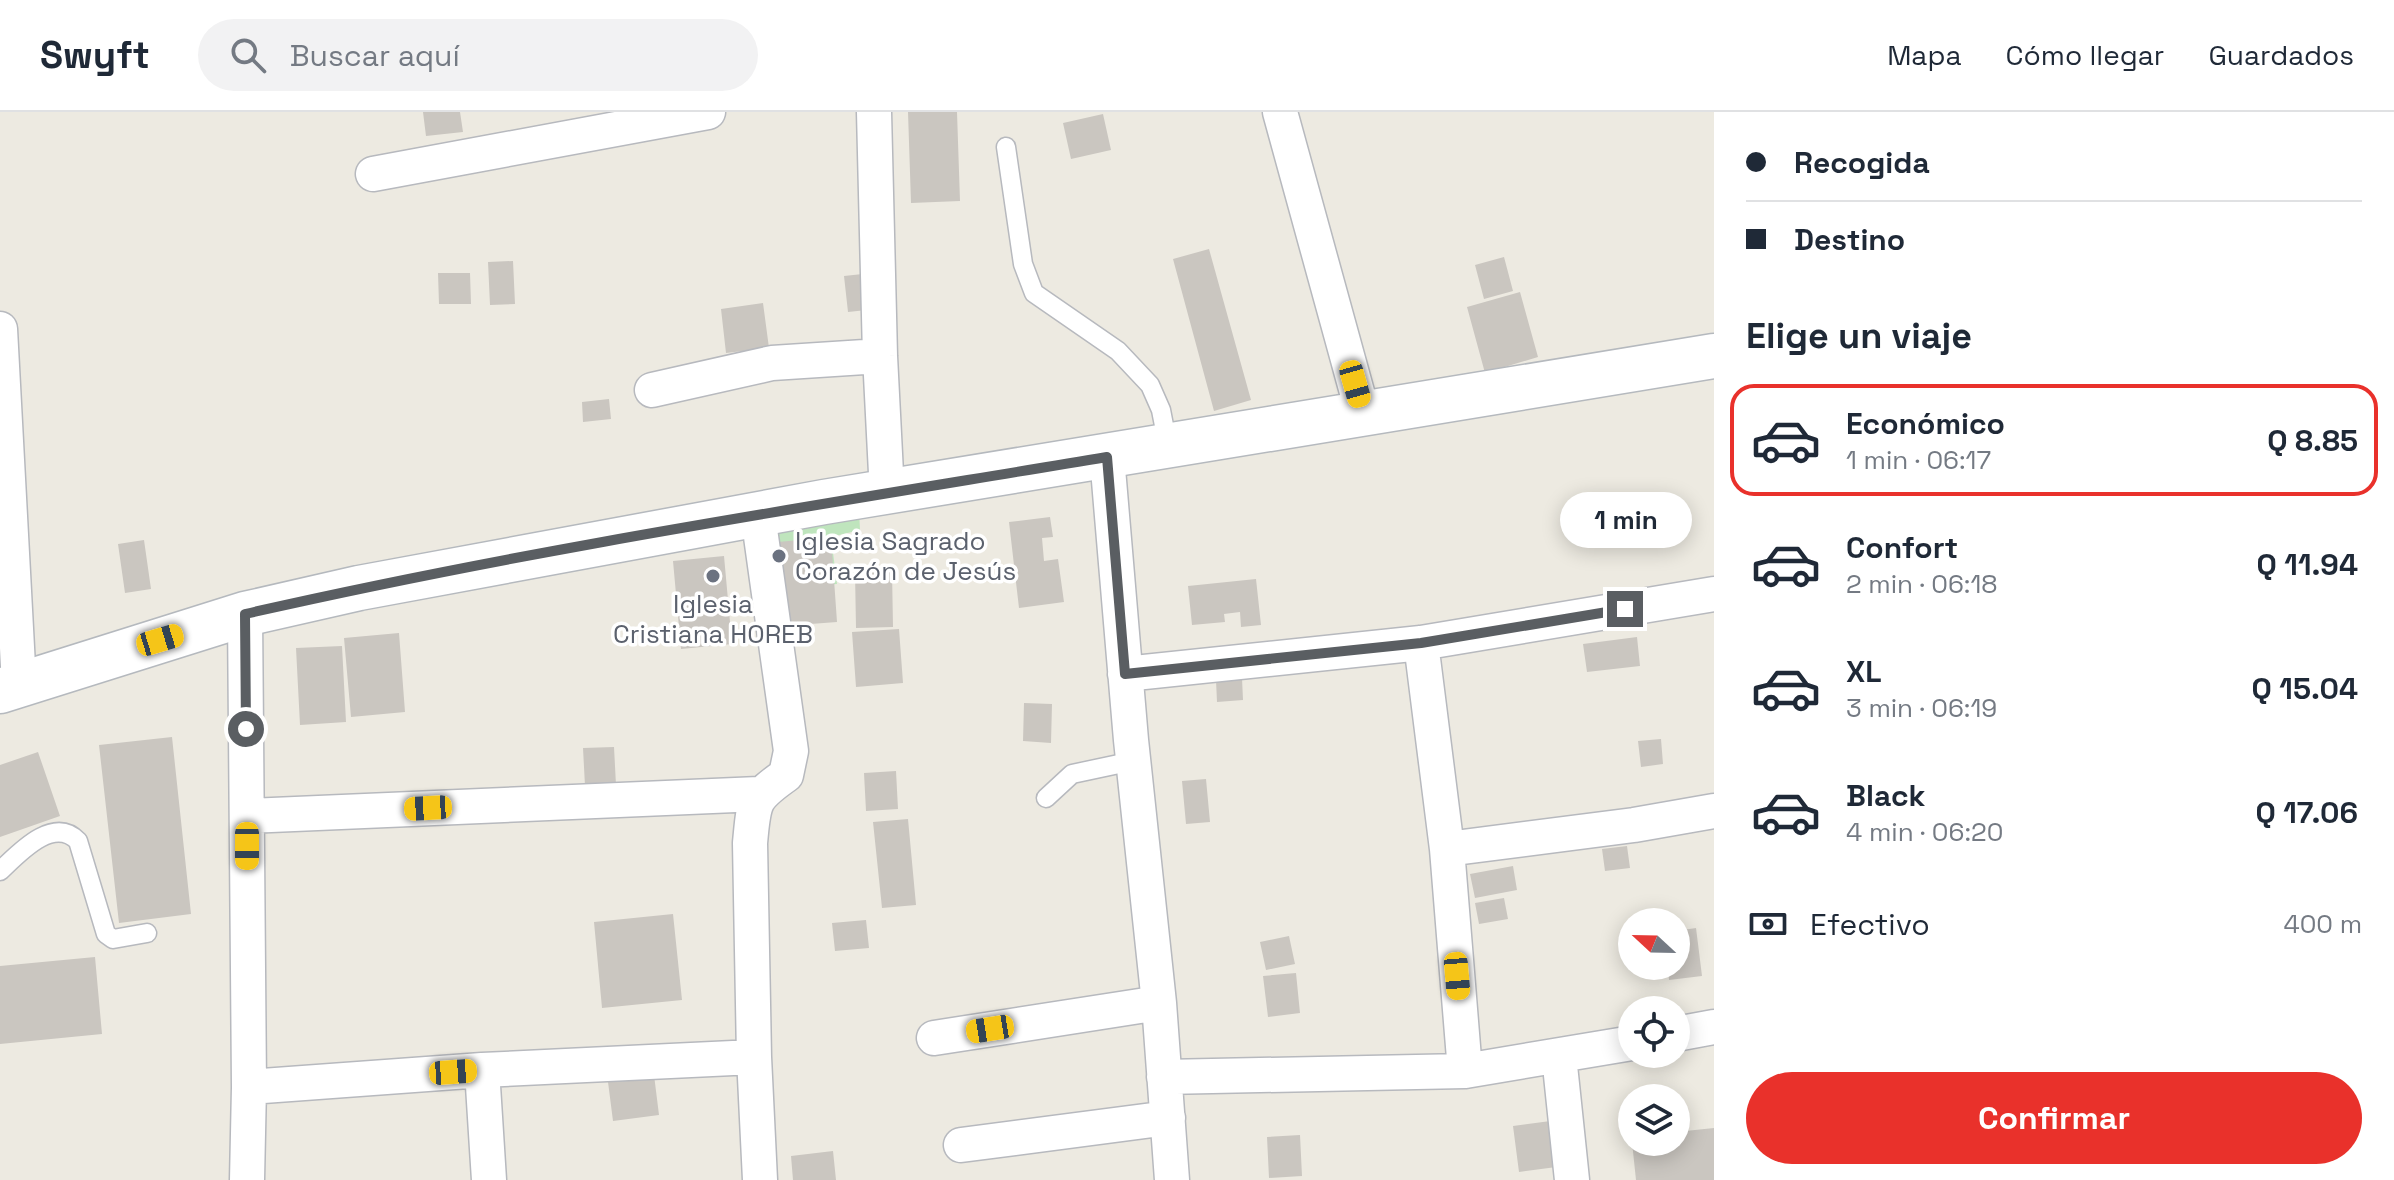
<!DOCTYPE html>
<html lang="es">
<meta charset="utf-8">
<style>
:root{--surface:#fff;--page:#f2f2f3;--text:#1f2937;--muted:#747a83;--line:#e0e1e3;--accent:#e9312b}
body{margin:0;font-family:"Space Grotesk",sans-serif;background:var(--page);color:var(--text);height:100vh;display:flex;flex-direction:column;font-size:30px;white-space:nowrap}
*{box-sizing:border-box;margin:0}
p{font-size:26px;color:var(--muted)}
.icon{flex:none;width:44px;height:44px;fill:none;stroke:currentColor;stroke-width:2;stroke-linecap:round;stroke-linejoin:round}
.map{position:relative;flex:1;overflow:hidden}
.panel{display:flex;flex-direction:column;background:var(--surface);width:680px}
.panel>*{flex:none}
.top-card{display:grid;align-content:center;height:176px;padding:0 32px;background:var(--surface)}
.needle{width:52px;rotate:292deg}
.buttons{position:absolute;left:1618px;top:796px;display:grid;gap:16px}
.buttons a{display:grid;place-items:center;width:72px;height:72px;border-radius:50%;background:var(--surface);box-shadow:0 4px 20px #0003;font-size:40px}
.end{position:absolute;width:36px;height:36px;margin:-18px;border:10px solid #5a5e62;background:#fff;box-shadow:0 0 0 4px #fff}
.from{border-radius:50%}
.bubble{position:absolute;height:56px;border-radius:28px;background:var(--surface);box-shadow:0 4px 20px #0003;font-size:26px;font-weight:600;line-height:56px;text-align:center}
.car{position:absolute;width:24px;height:48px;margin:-24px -12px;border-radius:10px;box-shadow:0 0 6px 2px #0007;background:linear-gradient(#f5c518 24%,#345 0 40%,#f5c518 0 76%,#345 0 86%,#f5c518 0)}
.top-card b{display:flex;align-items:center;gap:28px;height:76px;font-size:30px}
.top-card b+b{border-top:2px solid var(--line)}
.top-card i{width:20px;height:20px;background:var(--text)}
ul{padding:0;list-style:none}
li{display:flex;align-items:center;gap:24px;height:112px;margin:0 16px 12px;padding:0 16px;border:4px solid transparent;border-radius:24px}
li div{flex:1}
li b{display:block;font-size:30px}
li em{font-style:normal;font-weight:600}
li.active{border-color:var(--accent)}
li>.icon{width:72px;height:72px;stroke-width:1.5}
h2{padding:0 32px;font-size:36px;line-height:96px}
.pay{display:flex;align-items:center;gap:20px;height:88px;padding:0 32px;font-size:30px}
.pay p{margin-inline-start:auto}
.action{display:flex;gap:16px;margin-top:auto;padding:16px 32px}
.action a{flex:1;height:92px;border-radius:48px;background:var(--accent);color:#fff;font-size:32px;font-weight:600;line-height:92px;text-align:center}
header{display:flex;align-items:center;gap:48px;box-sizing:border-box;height:112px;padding:0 40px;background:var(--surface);border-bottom:2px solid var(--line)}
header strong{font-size:38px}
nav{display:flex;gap:44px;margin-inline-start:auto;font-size:28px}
.search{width:560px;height:72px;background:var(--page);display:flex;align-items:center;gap:20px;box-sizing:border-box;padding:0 28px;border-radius:44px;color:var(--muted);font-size:30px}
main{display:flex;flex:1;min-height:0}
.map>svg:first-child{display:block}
.green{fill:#bfe5bd}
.building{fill:#cac6c0}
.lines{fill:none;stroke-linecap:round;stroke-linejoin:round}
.lane-casing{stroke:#b7b9be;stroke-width:21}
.street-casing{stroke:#b7b9be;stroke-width:37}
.secondary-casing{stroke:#b5b9be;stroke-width:47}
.lane{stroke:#fff;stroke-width:18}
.street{stroke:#fff;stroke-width:34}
.secondary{stroke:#fff;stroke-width:44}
.route{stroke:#5a5e62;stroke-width:10}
.worship-dot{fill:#6b7280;stroke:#fff;stroke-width:3}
.labels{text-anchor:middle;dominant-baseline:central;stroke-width:7;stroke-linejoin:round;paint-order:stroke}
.worship-label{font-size:26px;fill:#5b616d;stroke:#fff;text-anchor:start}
</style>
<header>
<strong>Swyft</strong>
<div class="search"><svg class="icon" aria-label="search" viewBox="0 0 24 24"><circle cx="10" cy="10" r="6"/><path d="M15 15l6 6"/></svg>Buscar aquí</div>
<nav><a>Mapa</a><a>Cómo llegar</a><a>Guardados</a></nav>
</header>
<main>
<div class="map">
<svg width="1714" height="1068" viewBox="0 0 1714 1068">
<rect width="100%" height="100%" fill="#edeae1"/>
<!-- green -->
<path class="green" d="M 859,398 L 860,418 L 831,425 L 837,472 L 772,477 L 763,416 Z"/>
<!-- building -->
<path class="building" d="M 423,0 L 460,0 L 463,20 L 426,24 Z
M 908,0 L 957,0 L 960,89 L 911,91 Z
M 1103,2 L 1111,38 L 1071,47 L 1063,11 Z
M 1209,137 L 1251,288 L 1214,299 L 1173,147 Z
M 1504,145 L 1513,179 L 1484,187 L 1475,153 Z
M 513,149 L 515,192 L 490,193 L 488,150 Z
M 438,161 L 470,161 L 471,192 L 439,192 Z
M 872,161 L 876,197 L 848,200 L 844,164 Z
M 1520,180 L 1538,245 L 1485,261 L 1467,195 Z
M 763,191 L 769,236 L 726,241 L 721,197 Z
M 609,287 L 611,307 L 583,310 L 582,290 Z
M 1050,405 L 1053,425 L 1042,426 L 1044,449 L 1058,447 L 1064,490 L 1019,496 L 1009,410 Z
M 831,425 L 837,510 L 784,514 L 778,430 Z
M 144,428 L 151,477 L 125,481 L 118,432 Z
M 724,444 L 732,532 L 681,537 L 673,449 Z
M 892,459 L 893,515 L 856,516 L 855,460 Z
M 1256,467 L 1261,513 L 1241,515 L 1240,500 L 1224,502 L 1225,510 L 1192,513 L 1188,474 Z
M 899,517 L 903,571 L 856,575 L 852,520 Z
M 399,521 L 405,600 L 351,605 L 344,526 Z
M 1637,525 L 1640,554 L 1587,560 L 1583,532 Z
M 342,534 L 346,610 L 300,613 L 296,536 Z
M 1242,566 L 1243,588 L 1217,590 L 1216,568 Z
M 1024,591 L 1052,592 L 1051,631 L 1023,629 Z
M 172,625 L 191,802 L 119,811 L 99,633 Z
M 1661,627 L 1663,652 L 1641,655 L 1638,629 Z
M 614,635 L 616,673 L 585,674 L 583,636 Z
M 38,640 L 60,704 L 0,725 L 0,653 Z
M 896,659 L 898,697 L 866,699 L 864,661 Z
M 1206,667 L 1210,710 L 1186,712 L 1182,669 Z
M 908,707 L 916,793 L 882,796 L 873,710 Z
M 1627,734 L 1630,756 L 1605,759 L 1602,737 Z
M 1513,754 L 1517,778 L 1475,786 L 1470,762 Z
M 1504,786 L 1508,807 L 1479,812 L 1475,791 Z
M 673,802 L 682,888 L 602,896 L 594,810 Z
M 866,808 L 869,836 L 835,839 L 832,811 Z
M 1696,816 L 1702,864 L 1669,868 L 1668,854 L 1676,854 L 1676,819 Z
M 1289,824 L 1295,852 L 1266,858 L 1260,830 Z
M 95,845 L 102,922 L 0,932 L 0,854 Z
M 1296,861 L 1300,901 L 1268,905 L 1263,864 Z
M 654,963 L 659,1003 L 613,1009 L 608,970 Z
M 1558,1008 L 1564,1054 L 1519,1060 L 1513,1014 Z
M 1714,1016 L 1714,1068 L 1636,1068 L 1632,1030 L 1676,1030 L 1676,1020 Z
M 1300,1023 L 1302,1064 L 1269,1066 L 1267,1025 Z
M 833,1039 L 836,1068 L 793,1068 L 791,1044 Z"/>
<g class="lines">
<!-- lane casing -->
<g class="lane-casing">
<path id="lane" d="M 1006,35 L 1023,152 L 1034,181 L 1118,239 L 1150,273 L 1161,298 L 1168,334
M 1046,686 L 1072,662 L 1133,649
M 0,759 C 18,742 53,703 78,729 L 106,822 L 113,827 L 147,821"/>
</g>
<!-- street casing -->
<g class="street-casing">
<path id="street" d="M 874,0 L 880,244 L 887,381
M 1280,0 L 1363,302
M 373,62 L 708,0
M 0,217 L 19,573
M 652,278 L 772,251 L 880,244
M 1107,345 L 1131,628 L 1159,891 L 1172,1068
M 758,403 L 791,639 L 786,663 C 752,687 754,690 750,731 L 754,945 L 760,1068
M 245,502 L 249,975 L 247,1068
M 1421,531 L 1447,737 L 1465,959
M 1125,562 L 1421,531 L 1714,482
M 247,704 L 759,682
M 1447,737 L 1634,713 L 1714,699
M 1676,922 L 1714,915
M 934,926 L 1159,891
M 1559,944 L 1572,1068
M 482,958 L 489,1068
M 1164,965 L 1465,959 L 1632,931
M 249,975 L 482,958 L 754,945
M 961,1033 L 1168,1006"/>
</g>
<!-- secondary casing -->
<g class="secondary-casing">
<path id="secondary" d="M 0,579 L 245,502 L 359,476 L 824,390 L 1714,244"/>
</g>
<!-- lane -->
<use href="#lane" class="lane"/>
<!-- street -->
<use href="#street" class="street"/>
<!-- secondary -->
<use href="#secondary" class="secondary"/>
</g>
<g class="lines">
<!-- route -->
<path class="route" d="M 246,617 L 245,502 C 530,437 819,393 1107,345 L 1125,562 L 1421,531 L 1625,497"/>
</g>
<!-- markers -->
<g class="worship-dot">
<circle cx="779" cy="444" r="8"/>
<circle cx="713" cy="464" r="8"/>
</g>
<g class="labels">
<!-- worship labels -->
<g class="worship-label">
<text x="795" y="429">Iglesia Sagrado<tspan x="795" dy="30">Corazón de Jesús</tspan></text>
<text x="713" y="492" text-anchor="middle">Iglesia<tspan x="713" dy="30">Cristiana HOREB</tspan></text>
</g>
</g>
</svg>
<div class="buttons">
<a><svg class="needle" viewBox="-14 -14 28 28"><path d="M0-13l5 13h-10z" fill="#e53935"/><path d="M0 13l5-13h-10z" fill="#747a83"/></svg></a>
<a><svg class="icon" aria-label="locate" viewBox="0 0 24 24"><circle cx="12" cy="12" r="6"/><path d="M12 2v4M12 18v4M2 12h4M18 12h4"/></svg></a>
<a><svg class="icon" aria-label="layers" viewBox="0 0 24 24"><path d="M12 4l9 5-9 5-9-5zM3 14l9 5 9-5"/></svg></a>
</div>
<i class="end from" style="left:246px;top:617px"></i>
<i class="end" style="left:1625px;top:497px"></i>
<div class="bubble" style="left:1560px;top:380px;width:132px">1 min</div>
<i class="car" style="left:1355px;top:272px;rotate:164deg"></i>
<i class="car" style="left:160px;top:528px;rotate:73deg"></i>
<i class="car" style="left:428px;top:696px;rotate:267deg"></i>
<i class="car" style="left:247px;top:734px;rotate:180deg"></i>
<i class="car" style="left:1457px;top:864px;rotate:175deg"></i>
<i class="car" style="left:990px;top:917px;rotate:261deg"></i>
<i class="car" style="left:453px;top:960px;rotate:86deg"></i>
</div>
<section class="panel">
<div class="top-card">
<b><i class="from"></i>Recogida</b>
<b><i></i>Destino</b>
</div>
<h2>Elige un viaje</h2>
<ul>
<li class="active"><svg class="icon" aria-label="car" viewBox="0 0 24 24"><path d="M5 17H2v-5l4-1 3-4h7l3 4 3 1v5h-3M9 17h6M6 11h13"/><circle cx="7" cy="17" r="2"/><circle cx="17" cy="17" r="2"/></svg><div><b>Económico</b><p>1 min · 06:17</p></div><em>Q 8.85</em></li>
<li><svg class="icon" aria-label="car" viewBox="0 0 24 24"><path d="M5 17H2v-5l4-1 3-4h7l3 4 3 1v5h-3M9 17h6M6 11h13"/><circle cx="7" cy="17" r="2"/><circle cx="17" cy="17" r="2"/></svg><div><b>Confort</b><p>2 min · 06:18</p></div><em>Q 11.94</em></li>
<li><svg class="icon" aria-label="car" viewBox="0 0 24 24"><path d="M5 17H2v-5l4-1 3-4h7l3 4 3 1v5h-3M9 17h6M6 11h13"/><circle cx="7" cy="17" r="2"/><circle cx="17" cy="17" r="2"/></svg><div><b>XL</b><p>3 min · 06:19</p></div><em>Q 15.04</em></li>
<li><svg class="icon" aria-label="car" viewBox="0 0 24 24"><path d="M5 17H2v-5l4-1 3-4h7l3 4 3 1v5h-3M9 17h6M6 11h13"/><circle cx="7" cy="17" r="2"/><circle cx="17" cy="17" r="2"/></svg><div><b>Black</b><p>4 min · 06:20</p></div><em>Q 17.06</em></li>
</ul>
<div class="pay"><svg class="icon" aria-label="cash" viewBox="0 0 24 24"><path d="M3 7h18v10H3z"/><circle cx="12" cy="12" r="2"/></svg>Efectivo<p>400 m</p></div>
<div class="action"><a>Confirmar</a></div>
</section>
</main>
